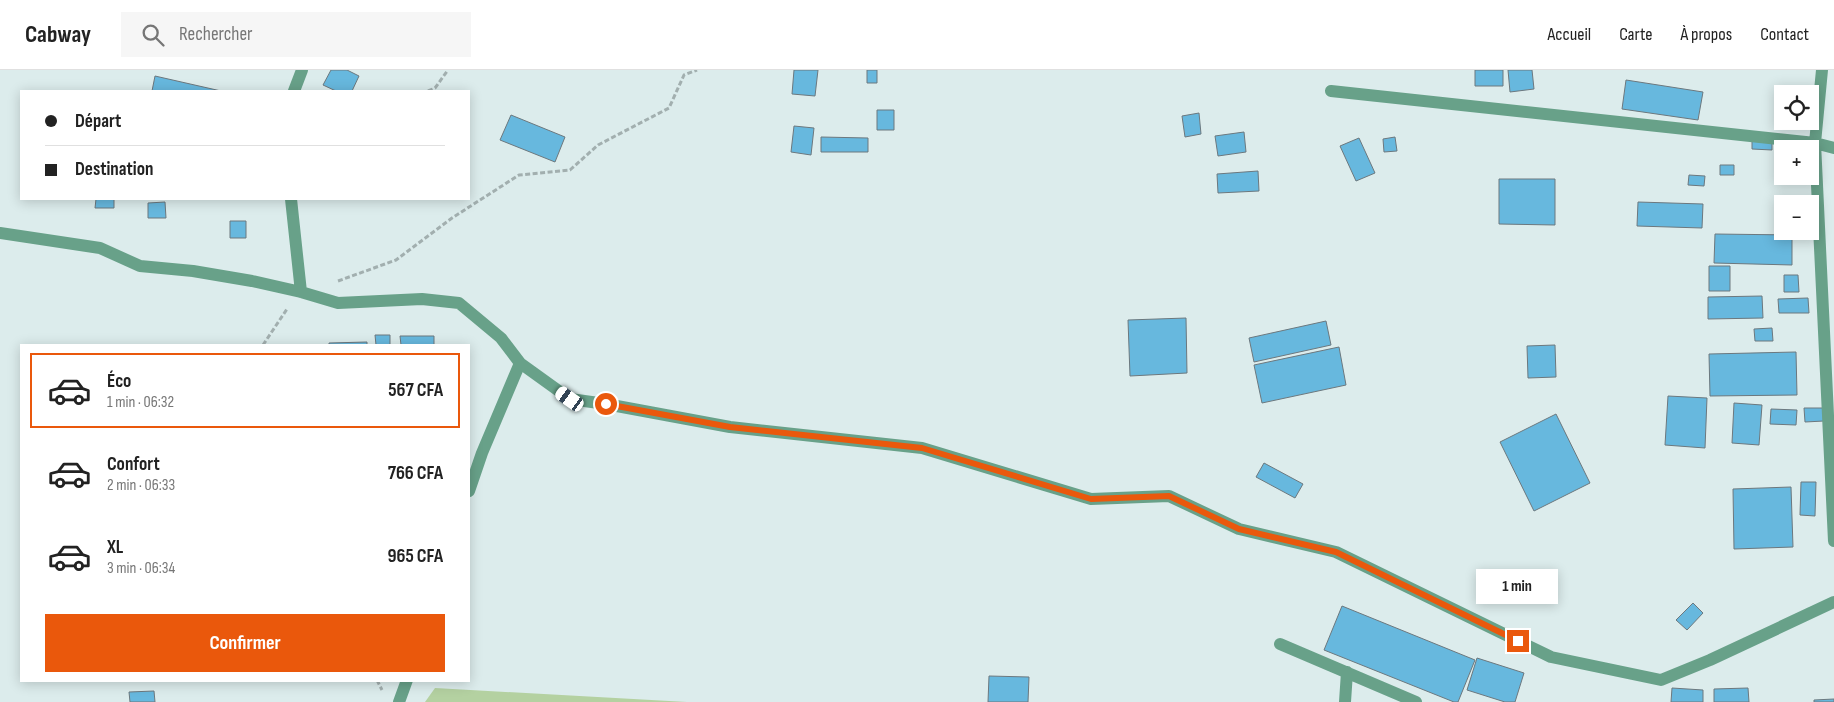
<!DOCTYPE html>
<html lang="fr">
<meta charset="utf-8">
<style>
:root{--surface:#fff;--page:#f6f6f6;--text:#222;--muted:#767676;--line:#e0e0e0;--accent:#ea580c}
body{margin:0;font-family:"Sofia Sans Condensed",sans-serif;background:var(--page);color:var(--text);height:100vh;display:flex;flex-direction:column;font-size:19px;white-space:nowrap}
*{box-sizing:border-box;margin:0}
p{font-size:16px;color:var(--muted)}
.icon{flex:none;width:28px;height:28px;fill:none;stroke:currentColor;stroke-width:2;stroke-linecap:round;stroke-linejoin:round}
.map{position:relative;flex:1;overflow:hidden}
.sheet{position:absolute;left:20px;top:274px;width:450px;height:338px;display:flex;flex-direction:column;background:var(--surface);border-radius:0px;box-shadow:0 2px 12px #0003}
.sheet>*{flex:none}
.hud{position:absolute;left:20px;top:20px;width:450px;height:110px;border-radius:0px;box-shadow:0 2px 12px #0003;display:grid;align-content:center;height:110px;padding:0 25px;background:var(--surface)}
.buttons{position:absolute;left:1774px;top:15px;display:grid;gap:10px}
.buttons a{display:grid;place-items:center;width:45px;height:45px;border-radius:0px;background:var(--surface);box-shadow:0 2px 12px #0003;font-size:25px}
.end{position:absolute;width:22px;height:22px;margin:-11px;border:6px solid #ea580c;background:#fff;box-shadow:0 0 0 2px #fff}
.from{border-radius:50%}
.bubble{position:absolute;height:35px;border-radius:0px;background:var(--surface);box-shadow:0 2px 12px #0003;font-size:16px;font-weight:700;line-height:35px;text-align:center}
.car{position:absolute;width:15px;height:30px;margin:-15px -8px;border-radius:6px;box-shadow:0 0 4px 1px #0007;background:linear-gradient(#fff 24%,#345 0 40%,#fff 0 76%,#345 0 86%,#fff 0)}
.hud b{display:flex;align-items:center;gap:18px;height:48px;font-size:19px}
.hud b+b{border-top:1px solid var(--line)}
.hud i{width:12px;height:12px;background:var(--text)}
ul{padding:9px 0 0;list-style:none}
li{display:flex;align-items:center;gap:15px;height:75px;margin:0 10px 8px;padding:0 15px;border:2px solid transparent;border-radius:0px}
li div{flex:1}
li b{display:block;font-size:19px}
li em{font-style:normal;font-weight:700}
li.current{border-color:var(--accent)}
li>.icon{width:45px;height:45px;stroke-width:1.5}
.button{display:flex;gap:10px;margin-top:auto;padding:10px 25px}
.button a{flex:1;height:58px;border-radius:0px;background:var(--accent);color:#fff;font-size:20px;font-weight:700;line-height:58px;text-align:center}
header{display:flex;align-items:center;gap:30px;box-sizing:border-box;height:70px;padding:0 25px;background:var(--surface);border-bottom:1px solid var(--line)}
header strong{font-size:24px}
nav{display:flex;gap:28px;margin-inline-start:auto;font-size:18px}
.search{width:350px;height:45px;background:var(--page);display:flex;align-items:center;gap:12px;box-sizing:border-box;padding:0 18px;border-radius:0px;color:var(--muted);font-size:19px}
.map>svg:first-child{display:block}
.green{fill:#b4d1a1}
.building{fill:#67b8de;stroke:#6c787e}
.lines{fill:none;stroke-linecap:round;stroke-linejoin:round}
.path{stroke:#a2afaf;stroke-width:3;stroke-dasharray:5 2.5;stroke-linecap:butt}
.minor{stroke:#68a189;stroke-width:12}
.route{stroke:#ea580c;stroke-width:6}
</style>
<header>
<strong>Cabway</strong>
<div class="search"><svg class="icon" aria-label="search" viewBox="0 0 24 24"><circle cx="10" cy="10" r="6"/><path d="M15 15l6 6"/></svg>Rechercher</div>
<nav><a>Accueil</a><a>Carte</a><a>À propos</a><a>Contact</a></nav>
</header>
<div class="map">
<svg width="1834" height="632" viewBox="0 0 1834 632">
<rect width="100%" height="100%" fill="#dcecec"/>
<!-- green -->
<path class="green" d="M 435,618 L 687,632 L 425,632 Z"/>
<!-- building -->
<path class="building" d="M 331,0 L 347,0 L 359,6 L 352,21 L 336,21 L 323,15 Z
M 794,0 L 818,0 L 815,26 L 792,24 Z
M 867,0 L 877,0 L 877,13 L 867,13 Z
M 1475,0 L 1503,0 L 1503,16 L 1475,16 Z
M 1508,0 L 1532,0 L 1534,19 L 1510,22 Z
M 155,6 L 221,21 L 152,21 Z
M 1626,10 L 1703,22 L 1698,50 L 1622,39 Z
M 877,40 L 894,40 L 894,60 L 877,60 Z
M 1199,43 L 1201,64 L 1185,67 L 1182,46 Z
M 511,45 L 565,67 L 555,92 L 500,70 Z
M 794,56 L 814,58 L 811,85 L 791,82 Z
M 1244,62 L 1246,82 L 1218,86 L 1215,66 Z
M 821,67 L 868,68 L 868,82 L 821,82 Z
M 1395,67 L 1397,81 L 1384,82 L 1383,69 Z
M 1359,68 L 1375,103 L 1356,111 L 1340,76 Z
M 1752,71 L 1772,72 L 1772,80 L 1752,79 Z
M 1720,95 L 1734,95 L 1734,105 L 1720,105 Z
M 1258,101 L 1259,121 L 1218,123 L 1217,104 Z
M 1689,105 L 1705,106 L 1704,116 L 1688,115 Z
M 1499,109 L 1555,109 L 1555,155 L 1499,154 Z
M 96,129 L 114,129 L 114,138 L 95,138 Z
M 165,132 L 166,148 L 148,148 L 148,133 Z
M 1638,132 L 1703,134 L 1702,158 L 1637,156 Z
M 230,151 L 246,151 L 246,168 L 230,168 Z
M 1715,164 L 1792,165 L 1792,195 L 1714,193 Z
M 1709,196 L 1730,196 L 1730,221 L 1709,221 Z
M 1784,205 L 1798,205 L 1799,222 L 1784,222 Z
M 1762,226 L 1763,248 L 1708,249 L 1708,227 Z
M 1808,228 L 1809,243 L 1779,243 L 1778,229 Z
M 1186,248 L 1187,303 L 1130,306 L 1128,250 Z
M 1326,251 L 1331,275 L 1254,292 L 1249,268 Z
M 1772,258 L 1773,271 L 1755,271 L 1754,259 Z
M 375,265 L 390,265 L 390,275 L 376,275 Z
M 400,266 L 434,266 L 434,275 L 401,275 Z
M 367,272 L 367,275 L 329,275 L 329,273 Z
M 1555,275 L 1556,307 L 1528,308 L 1527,276 Z
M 1339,277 L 1346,315 L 1262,333 L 1254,295 Z
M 1796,282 L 1797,325 L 1710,326 L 1709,284 Z
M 1668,326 L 1707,328 L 1705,378 L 1665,375 Z
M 1734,333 L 1762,335 L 1759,375 L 1732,373 Z
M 1804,338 L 1824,338 L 1824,351 L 1805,352 Z
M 1771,339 L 1797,340 L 1796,355 L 1770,354 Z
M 1556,344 L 1590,413 L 1534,441 L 1500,372 Z
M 1264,393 L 1303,414 L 1295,428 L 1256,407 Z
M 1801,412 L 1816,412 L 1815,446 L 1800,445 Z
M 1791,417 L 1793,477 L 1734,479 L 1733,419 Z
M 1693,533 L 1703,543 L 1687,560 L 1676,550 Z
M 1342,536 L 1475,590 L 1458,632 L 1454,632 L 1324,580 Z
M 1477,588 L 1524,603 L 1515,632 L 1505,632 L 1467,620 Z
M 989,606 L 1029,607 L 1028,632 L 988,632 Z
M 1672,618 L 1703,620 L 1703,632 L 1671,632 Z
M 1748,618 L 1749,632 L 1714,632 L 1714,619 Z
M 154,621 L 155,632 L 130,632 L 129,622 Z
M 1834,629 L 1834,632 L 1814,632 L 1814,630 Z"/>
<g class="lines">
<!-- path -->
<path class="path" d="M 428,21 L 435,18 L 448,0
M 338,211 L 396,190 L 452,148 L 519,105 L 570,100 L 598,75 L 669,38 L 684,5 L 697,0
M 263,275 L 287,239
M 377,610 L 382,620"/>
<!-- minor -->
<path class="minor" d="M 1822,0 L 1815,73 L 1834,471
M 294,21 L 302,0
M 1331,21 L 1815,73 L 1834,78
M 291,129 L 301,222
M 0,163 L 100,178 L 140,196 L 193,201 L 252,211 L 301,222 L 338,233 L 422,229 L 459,233 L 501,268 L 520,293 L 570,329 L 606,334 L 730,357 L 922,378 L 1091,429 L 1169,426 L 1239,459 L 1336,482 L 1551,587 L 1661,610 L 1710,590 L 1834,532
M 469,421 L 482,383 L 520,293
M 1280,574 L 1416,632
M 399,632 L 407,610
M 1345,632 L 1347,602"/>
</g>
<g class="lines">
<!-- route -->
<path class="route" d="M 606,334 L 730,357 L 922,378 L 1091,429 L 1169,426 L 1239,459 L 1336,482 L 1518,571"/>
</g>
</svg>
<div class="buttons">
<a><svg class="icon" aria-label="locate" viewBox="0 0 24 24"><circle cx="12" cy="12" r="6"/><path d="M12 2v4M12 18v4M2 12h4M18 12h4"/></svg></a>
<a>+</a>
<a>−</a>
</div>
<i class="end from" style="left:606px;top:334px"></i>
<i class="end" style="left:1518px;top:571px"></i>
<div class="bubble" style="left:1476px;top:499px;width:82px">1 min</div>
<i class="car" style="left:570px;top:329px;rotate:305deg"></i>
<div class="hud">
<b><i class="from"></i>Départ</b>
<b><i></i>Destination</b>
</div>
<section class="sheet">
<ul>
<li class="current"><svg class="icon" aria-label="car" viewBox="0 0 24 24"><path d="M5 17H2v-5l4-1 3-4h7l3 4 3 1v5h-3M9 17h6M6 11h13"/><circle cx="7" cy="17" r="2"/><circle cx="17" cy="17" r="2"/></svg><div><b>Éco</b><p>1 min · 06:32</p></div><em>567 CFA</em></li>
<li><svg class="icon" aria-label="car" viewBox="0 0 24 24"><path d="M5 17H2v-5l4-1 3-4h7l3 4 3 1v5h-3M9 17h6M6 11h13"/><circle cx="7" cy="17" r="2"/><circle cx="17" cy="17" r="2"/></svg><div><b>Confort</b><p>2 min · 06:33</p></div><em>766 CFA</em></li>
<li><svg class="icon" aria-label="car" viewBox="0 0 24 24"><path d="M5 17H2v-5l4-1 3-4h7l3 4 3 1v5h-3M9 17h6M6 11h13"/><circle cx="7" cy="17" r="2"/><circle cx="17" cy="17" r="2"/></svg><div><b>XL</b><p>3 min · 06:34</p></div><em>965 CFA</em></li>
</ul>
<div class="button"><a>Confirmer</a></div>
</section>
</div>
